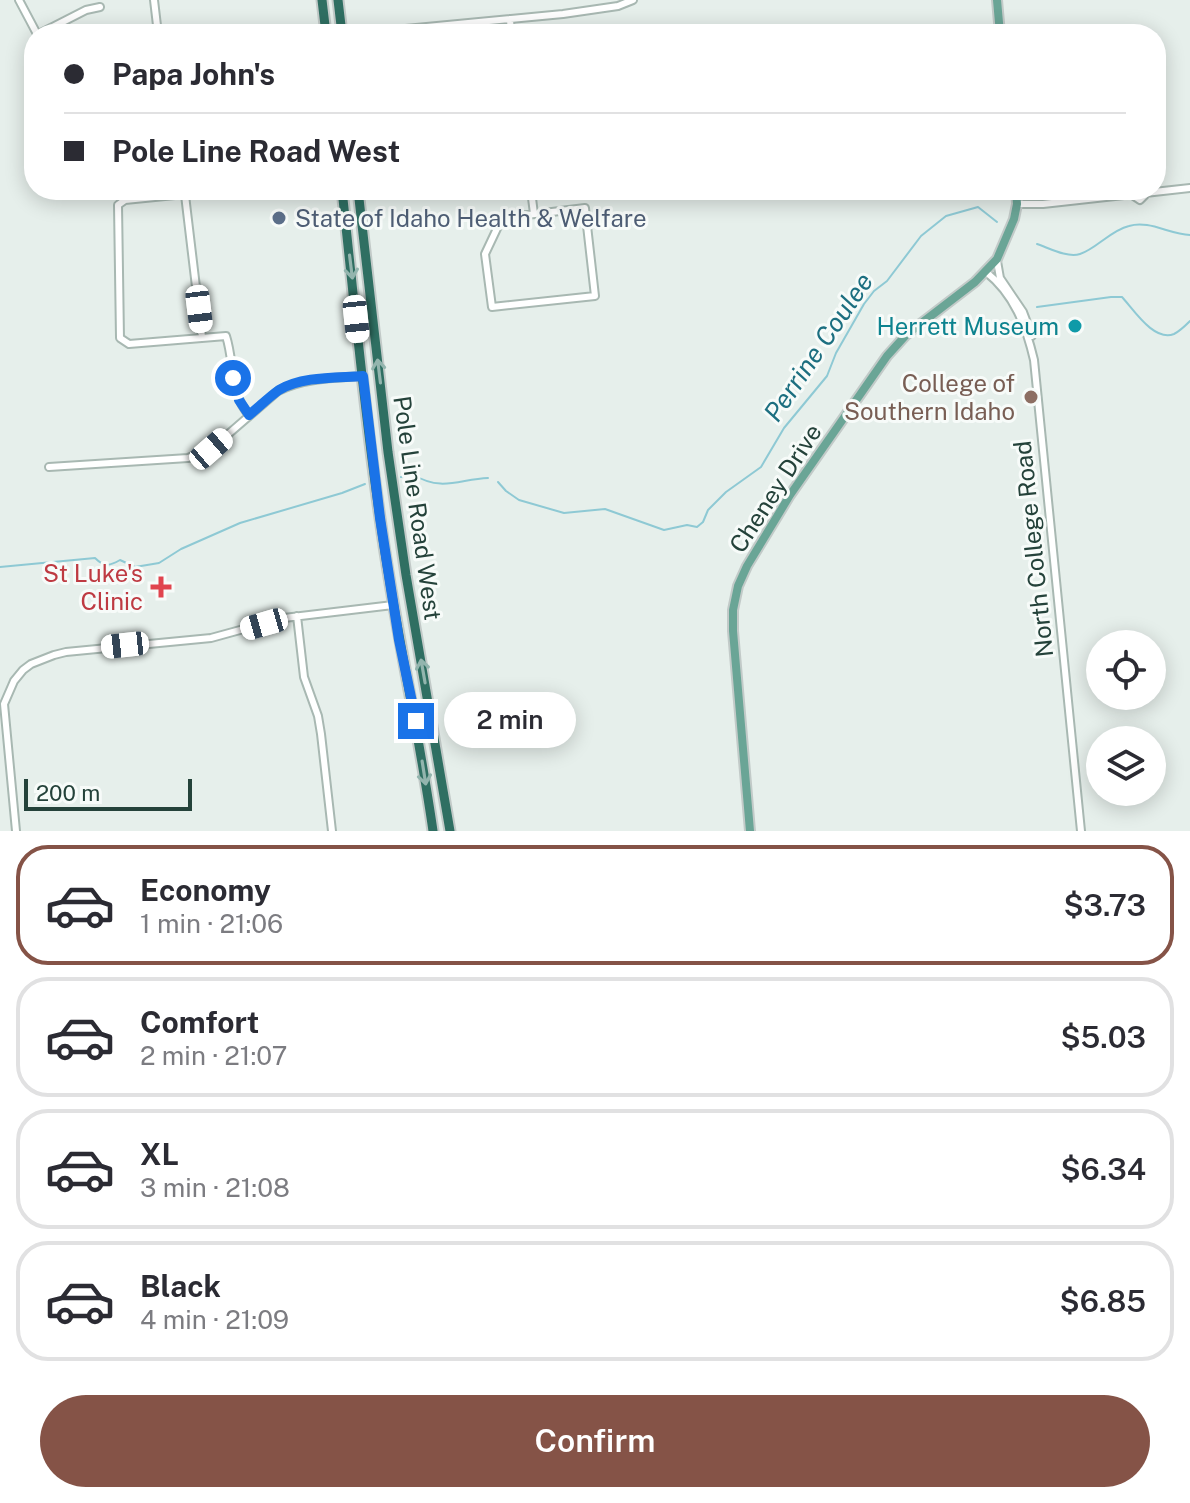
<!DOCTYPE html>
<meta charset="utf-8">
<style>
:root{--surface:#fff;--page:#f2f2f3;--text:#2b2b33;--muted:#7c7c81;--line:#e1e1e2;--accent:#855347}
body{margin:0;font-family:"Public Sans",sans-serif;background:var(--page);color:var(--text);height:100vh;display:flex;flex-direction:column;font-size:30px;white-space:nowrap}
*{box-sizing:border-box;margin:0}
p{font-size:26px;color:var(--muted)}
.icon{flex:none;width:44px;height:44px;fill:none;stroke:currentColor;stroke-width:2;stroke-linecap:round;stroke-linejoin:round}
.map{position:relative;height:831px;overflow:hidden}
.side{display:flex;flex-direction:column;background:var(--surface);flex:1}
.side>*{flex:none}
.banner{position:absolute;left:24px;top:24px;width:1142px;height:176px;border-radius:32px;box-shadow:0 4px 20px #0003;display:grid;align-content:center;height:176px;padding:0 40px;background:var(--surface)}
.controls{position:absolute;left:1086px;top:630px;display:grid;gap:16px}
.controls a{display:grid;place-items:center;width:80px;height:80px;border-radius:50%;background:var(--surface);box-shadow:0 4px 20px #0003;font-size:40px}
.scale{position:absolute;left:24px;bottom:20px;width:168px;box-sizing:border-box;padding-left:8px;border:4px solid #24423a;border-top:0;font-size:22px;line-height:28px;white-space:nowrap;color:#24423a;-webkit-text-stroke:6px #f7fbf9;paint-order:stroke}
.end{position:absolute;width:36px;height:36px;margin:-18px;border:10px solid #1a73e8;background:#fff;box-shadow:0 0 0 4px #fff}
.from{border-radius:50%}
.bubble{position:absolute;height:56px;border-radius:28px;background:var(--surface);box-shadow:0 4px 20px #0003;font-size:26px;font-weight:600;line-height:56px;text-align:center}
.car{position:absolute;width:24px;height:48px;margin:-24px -12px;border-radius:10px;box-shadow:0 0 6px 2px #0007;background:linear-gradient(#fff 24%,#345 0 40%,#fff 0 76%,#345 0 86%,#fff 0)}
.banner b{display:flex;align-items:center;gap:28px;height:76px;font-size:30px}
.banner b+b{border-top:2px solid var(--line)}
.banner i{width:20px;height:20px;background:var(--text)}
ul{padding:14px 0 0;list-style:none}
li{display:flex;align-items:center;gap:24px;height:120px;margin:0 16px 12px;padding:0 24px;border:4px solid var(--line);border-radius:32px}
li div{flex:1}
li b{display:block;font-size:30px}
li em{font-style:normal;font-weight:600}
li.active{border-color:var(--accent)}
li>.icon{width:72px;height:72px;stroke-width:1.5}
.primary-button{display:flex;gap:16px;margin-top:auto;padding:16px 40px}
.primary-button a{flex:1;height:92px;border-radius:48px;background:var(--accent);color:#fff;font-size:32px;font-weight:600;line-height:92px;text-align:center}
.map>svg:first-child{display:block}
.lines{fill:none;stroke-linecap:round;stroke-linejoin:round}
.stream{stroke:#8ec9d4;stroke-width:2}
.minor-casing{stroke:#a8b8b2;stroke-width:10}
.major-casing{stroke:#c2cac8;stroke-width:12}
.highway-casing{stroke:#c2cac8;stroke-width:13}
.minor{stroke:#fff;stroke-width:6}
.major{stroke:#6aa596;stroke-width:8}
.highway{stroke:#2f6f62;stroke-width:9}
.oneway{stroke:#93b5ae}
.route{stroke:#1a73e8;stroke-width:10}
.service-dot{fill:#5c6f8a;stroke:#f7fbf9;stroke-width:3}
.culture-dot{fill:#0f9aa8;stroke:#f7fbf9;stroke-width:3}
.education-dot{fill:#8d6e63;stroke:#f7fbf9;stroke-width:3}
.health-dot{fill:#e0444e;stroke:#f7fbf9;stroke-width:3}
.labels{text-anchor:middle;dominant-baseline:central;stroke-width:6;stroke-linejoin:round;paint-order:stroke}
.service-label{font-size:24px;fill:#4e5e75;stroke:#f7fbf9;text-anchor:start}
.culture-label{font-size:24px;fill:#0d838f;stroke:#f7fbf9;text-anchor:end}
.education-label{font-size:24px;fill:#785e54;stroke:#f7fbf9;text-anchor:end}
.street-label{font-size:24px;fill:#24423a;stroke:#f7fbf9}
.health-label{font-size:24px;fill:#be3a42;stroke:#f7fbf9;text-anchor:end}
.water-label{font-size:26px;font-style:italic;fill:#1c6f80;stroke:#f7fbf9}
</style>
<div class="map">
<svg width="1190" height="831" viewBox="0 0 1190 831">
<rect width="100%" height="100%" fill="#e6efeb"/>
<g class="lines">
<!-- stream -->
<path class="stream" d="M 1037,244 C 1049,248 1067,258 1080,254 C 1096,249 1111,230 1129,226 C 1149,220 1169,234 1190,235
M 1037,307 L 1111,297 L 1122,297 C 1134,310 1154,342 1174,334 C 1180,331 1185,326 1190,321
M 401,477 L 414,475 C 442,492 460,479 488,478
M 498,482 L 506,491 L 519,500 L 564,513 L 605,509 L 664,530 L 687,525 L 697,527 L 703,522 L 708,510 L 726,492 L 761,467 L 784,428 L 827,376 L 836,353 L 864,304 L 874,291 L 887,281 L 921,236 L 946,216 L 978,207 L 997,222
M 0,567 L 95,558 C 104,567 110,566 120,560 L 135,567 L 159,563 L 181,549 L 240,523 L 342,493 L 365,484"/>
<!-- minor casing -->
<g class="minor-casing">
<path id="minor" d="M 19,0 L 37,34
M 154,0 L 158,34
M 510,19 L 511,34
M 39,34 L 86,10 L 100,7
M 353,34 L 563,14 L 618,6 L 633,0
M 207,190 L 205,192 L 125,200 L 118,205 L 120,338 L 129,344 L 226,336 C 235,364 229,392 249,415
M 531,190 L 534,214
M 1136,190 L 1134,196 L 1140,200 L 1145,195 L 1143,190
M 1145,193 L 1190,188
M 185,195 L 202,337
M 1017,204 L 1043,204 L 1133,194
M 585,208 L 595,296 L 492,307 L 485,254 L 502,218 Z
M 997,261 L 1000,278 L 1023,312 L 1032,336
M 986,272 C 1014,294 1026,326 1034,360 L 1081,831
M 49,467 L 188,458 L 211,449 L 278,391 C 303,378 334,378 363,376
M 297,616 L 304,677 L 318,716 L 321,734 L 332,831
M 16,831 L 4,704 L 14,681 L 23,670 L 31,664 L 54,655 L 66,652 L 211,638 L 284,618 L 393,605"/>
</g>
<!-- major casing -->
<g class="major-casing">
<path id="major" d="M 997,0 L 1000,34
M 750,831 L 733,631 L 733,610 L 738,586 L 747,566 L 790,495 L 887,356 L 906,335 L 975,282 L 997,259 L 1014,219 L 1017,204 L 1016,190"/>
</g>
<!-- highway casing -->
<g class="highway-casing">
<path id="highway" d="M 322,0 L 326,34
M 338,0 L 342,34
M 342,190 C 354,299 364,409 380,518 C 394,623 418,726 433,831
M 358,190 L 388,452 L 406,575 L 450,831"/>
</g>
<!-- minor -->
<use href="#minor" class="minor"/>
<!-- major -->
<use href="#major" class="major"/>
<!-- highway -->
<use href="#highway" class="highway"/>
</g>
<!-- one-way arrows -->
<defs><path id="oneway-shaft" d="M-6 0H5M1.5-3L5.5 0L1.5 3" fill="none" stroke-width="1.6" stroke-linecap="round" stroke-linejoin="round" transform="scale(2)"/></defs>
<g class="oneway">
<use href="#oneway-shaft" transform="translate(351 267) rotate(83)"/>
<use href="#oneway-shaft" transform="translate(379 371) rotate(-97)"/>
<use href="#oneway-shaft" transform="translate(423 671) rotate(-100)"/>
<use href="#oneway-shaft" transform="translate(424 773) rotate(81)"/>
</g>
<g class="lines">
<!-- route -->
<path class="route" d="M 233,378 L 239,400 L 249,415 C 259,407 269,397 279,390 C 302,376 337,378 363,376 L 380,518 L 399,640 L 416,721"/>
</g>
<!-- markers -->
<circle class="service-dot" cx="279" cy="218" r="8"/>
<circle class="culture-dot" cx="1075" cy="326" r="8"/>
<circle class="education-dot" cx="1031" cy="397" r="8"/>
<path class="health-dot" d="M157 575h8v8h8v8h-8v8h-8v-8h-8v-8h8z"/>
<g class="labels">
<!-- service labels -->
<g class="service-label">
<text x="295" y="218">State of Idaho Health &amp; Welfare</text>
</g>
<!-- culture labels -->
<g class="culture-label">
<text x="1059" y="326">Herrett Museum</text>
</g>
<!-- education labels -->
<g class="education-label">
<text x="1015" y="383">College of<tspan x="1015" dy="28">Southern Idaho</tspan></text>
</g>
<!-- street labels -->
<g class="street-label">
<text transform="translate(775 488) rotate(-57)">Cheney Drive</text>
<text transform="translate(418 508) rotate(82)">Pole Line Road West</text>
<text transform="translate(1033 549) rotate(-96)">North College Road</text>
</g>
<!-- health labels -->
<g class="health-label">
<text x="143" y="573">St Luke's<tspan x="143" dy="28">Clinic</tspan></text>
</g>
<!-- water labels -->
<g class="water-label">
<text transform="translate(818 347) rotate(-56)">Perrine Coulee</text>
</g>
</g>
</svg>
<div class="controls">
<a><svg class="icon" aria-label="locate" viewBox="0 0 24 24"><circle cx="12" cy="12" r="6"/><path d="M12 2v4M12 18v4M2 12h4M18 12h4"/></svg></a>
<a><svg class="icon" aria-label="layers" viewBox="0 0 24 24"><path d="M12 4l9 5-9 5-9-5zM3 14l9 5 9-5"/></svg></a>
</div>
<div class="scale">200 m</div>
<i class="end from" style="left:233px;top:378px"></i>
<i class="end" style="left:416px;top:721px"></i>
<div class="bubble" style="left:444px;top:692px;width:132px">2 min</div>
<i class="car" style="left:199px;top:309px;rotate:173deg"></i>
<i class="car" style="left:356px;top:319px;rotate:174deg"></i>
<i class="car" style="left:211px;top:449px;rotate:49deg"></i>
<i class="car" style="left:264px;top:624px;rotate:254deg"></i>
<i class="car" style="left:125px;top:645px;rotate:264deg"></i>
<div class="banner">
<b><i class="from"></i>Papa John's</b>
<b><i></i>Pole Line Road West</b>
</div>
</div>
<section class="side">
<ul>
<li class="active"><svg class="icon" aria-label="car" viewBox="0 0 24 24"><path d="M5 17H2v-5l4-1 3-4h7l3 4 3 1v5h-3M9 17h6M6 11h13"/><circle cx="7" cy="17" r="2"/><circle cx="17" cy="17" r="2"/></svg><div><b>Economy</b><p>1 min · 21:06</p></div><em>$3.73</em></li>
<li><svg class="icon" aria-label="car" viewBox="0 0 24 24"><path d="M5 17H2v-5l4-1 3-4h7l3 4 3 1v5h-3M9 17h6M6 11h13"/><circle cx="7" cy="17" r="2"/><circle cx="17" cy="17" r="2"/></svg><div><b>Comfort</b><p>2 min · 21:07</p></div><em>$5.03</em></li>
<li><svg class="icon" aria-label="car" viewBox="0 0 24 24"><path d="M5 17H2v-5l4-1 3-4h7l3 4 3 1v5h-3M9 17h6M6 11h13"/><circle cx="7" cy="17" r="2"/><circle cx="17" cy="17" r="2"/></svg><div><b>XL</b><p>3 min · 21:08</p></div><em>$6.34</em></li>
<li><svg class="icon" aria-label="car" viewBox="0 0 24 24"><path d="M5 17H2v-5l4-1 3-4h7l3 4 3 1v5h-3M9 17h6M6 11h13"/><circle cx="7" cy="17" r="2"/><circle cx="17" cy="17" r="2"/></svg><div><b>Black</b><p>4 min · 21:09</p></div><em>$6.85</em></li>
</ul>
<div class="primary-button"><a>Confirm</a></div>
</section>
